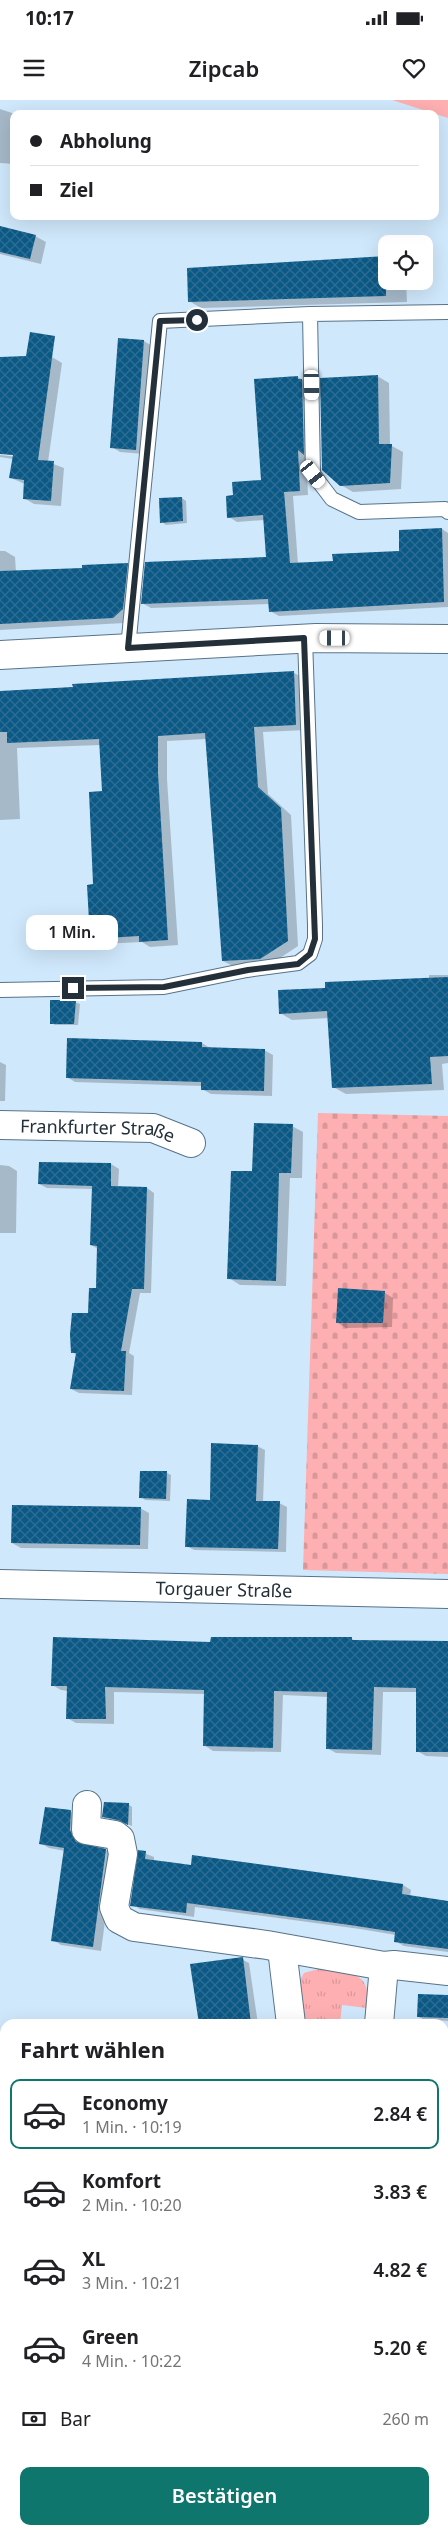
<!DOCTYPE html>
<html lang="de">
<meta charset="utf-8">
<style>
:root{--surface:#fff;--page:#f2f2f2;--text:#202124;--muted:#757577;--line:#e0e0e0;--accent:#0f766e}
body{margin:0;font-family:"Noto Sans",sans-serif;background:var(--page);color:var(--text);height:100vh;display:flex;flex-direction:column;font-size:19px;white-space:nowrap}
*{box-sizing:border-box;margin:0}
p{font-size:16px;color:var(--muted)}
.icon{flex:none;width:28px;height:28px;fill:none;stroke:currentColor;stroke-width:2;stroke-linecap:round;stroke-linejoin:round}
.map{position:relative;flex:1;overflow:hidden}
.details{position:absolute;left:0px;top:1919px;width:449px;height:516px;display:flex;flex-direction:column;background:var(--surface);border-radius:15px 15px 0 0;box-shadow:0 5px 20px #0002}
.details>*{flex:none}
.top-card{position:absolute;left:10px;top:10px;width:429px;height:110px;border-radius:10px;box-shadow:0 5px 20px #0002;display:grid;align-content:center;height:110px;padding:0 20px;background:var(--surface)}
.tools{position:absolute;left:378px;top:135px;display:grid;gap:10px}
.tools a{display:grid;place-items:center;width:55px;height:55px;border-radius:10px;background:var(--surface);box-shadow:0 5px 20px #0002;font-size:25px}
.end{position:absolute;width:22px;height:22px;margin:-11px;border:6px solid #243039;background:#fff;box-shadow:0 0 0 2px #fff}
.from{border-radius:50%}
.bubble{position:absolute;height:35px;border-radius:10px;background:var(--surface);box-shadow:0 5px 20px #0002;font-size:16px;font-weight:600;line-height:35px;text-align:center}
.car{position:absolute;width:15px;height:30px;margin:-15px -8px;border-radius:6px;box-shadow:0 0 4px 1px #0007;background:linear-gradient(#fff 24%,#345 0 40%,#fff 0 76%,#345 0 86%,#fff 0)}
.top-card b{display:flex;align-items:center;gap:18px;height:48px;font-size:19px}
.top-card b+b{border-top:1px solid var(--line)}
.top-card i{width:12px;height:12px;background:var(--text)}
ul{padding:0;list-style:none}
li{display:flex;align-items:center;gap:15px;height:70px;margin:0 10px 8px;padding:0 10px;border:2px solid transparent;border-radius:10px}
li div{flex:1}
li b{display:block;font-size:19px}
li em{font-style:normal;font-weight:600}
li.active{border-color:var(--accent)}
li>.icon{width:45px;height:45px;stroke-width:1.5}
h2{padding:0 20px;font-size:22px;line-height:60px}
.pay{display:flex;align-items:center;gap:12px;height:55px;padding:0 20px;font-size:19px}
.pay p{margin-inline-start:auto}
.button{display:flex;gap:10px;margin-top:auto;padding:10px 20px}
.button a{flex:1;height:58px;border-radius:10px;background:var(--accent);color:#fff;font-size:20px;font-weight:600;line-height:58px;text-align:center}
.status{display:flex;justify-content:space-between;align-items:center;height:35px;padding:0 25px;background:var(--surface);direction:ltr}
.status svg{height:14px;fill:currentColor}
header{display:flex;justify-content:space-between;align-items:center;height:65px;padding:0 20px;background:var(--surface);font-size:22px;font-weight:600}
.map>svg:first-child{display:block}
.grass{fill:url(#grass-tufts)}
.cemetery{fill:url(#cemetery-stones)}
.park{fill:#fdafb1}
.shadow{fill:#0003}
.building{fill:url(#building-cross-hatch)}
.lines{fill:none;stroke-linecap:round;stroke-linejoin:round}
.service-casing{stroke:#577389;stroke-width:16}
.minor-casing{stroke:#577389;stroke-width:30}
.secondary-casing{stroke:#577389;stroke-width:30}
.service{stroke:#fff;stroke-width:14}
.minor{stroke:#fff;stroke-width:28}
.secondary{stroke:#fff;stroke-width:28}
.route{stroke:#243039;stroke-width:6}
.labels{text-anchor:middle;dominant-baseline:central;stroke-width:5;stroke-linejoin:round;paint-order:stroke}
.street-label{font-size:18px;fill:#243039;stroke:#d0e8fc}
</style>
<div class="status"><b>10:17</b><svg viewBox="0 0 49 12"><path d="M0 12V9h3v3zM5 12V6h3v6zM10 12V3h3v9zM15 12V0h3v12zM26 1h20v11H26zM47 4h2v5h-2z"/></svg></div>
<header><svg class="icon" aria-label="menu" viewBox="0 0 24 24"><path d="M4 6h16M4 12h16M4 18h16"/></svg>Zipcab<svg class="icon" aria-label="heart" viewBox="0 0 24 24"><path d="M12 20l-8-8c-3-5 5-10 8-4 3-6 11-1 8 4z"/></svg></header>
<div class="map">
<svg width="448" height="2434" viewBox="0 0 448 2434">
<defs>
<pattern id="grass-tufts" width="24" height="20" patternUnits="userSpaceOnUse" patternTransform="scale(1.25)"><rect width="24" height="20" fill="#fdafb1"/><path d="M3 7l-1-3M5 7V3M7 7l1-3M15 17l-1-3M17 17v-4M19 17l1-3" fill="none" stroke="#d99799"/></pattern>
<pattern id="cemetery-stones" width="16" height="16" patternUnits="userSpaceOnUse" patternTransform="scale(1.25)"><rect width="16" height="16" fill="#fdafb1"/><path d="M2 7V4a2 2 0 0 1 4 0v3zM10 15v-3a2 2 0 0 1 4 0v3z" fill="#d99799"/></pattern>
<pattern id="building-cross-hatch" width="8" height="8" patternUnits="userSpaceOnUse" patternTransform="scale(1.25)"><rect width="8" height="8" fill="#0b5986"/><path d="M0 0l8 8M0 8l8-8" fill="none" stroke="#2f6e92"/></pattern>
</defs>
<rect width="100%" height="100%" fill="#d0e8fc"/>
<!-- grass -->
<path class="grass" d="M 322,1868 C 351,1874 372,1871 367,1908 L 342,1905 L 340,1924 L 300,1924 L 297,1885 L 304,1873 Z
M 444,2230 L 448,2230 L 448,2299 L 444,2298 Z"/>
<!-- cemetery -->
<path class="cemetery" d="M 318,1013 L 448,1016 L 448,1474 L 303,1470 Z"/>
<!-- park -->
<path class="park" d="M 392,0 L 448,0 L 448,18 Z"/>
<!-- shadow -->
<path class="shadow" d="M 0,9 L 15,14 L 14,64 L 0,63 Z
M 0,128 L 35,136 L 46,142 L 41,164 L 0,154 Z
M 386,158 L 386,181 L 406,181 L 407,202 L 201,208 L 189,201 L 188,169 Z
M 144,241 L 152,246 L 144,354 L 120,352 L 112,347 Z
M 52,257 L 62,263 L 48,362 L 64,368 L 61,406 L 34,404 L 24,398 L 25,384 L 11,378 L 13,359 L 0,357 L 0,355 L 19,357 L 19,355 L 0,352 L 0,259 Z
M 377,276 L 389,283 L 390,345 L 403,352 L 401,389 L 353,392 L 341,385 Z
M 298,277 L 311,285 L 306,355 L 308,395 L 293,396 L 298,464 L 334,462 L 401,452 L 442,429 L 448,433 L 448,507 L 279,516 L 270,511 L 270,504 L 151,508 L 142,503 L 267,459 L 264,420 L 237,422 L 229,417 L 234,397 L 262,381 Z
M 182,398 L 186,401 L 187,423 L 166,425 L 162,422 Z
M 0,451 L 5,451 L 15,457 L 16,472 L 83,469 L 127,464 L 138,470 L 124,523 L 0,530 Z
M 294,573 L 304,578 L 306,630 L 263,632 L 268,694 L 291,715 L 298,846 L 271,864 L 233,866 L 223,861 L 206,639 L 167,641 L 167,679 L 178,845 L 150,847 L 142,842 L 101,844 L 91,838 L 103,692 L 101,645 L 17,648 L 20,719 L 0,720 L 0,592 Z
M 429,875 L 448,875 L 448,963 L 442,964 L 444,990 L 346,994 L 333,987 L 329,918 L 292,920 L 280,913 L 327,889 L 429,879 Z
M 75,902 L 80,904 L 78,925 L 55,925 L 51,923 Z
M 202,943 L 210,948 L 264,950 L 273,955 L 272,996 L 211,994 L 202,989 L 202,986 L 75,982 L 67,977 Z
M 0,962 L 6,965 L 5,1001 L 0,1001 Z
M 292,1026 L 303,1032 L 302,1078 L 290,1078 L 286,1186 L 240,1185 L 229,1178 L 254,1073 Z
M 111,1064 L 119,1069 L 118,1087 L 147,1088 L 154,1093 L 151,1193 L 140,1193 L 129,1253 L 134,1256 L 132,1295 L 79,1293 L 71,1289 L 77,1255 L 72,1252 L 90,1215 L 97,1189 L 98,1149 L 91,1145 L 93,1089 L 47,1088 L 39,1084 Z
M 0,1065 L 9,1066 L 17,1071 L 16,1133 L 0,1133 Z
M 385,1193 L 393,1198 L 392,1227 L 346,1228 L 338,1223 Z
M 257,1346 L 265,1350 L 263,1402 L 279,1403 L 287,1407 L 286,1452 L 194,1450 L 187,1446 L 211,1401 Z
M 167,1373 L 171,1375 L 170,1401 L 145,1400 L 141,1397 Z
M 140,1408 L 149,1413 L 148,1449 L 21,1448 L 12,1443 Z
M 352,1539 L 356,1541 L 448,1542 L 448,1657 L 426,1656 L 417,1651 L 418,1592 L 383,1592 L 381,1655 L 336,1653 L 327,1648 L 328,1597 L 283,1595 L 281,1652 L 213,1651 L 204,1645 L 205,1594 L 114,1592 L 114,1624 L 76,1623 L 67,1618 L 68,1591 L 61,1590 L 52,1585 L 212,1544 Z
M 128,1704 L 132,1707 L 132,1726 L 104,1716 Z
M 71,1712 L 79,1717 L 79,1736 L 83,1745 L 106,1750 L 114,1755 L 101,1851 L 61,1845 L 53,1840 L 65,1751 L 49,1748 L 40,1743 Z
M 139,1751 L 154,1757 L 154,1761 L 192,1766 L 193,1756 L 403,1785 L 411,1790 L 410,1797 L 448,1802 L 448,1852 L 404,1846 L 395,1841 L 396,1835 L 360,1829 L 195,1807 L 194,1817 L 140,1809 L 132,1804 Z
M 241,1859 L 249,1863 L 258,1924 L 200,1924 Z
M 448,1897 L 448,1921 L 423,1919 L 419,1917 Z
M 444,2002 L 448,2002 L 448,2052 L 444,2052 Z
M 0,2106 L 5,2135 L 5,2168 L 0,2169 Z
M 444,2124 L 448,2125 L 448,2227 L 444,2226 Z
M 5,2239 L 5,2307 L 0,2308 L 0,2240 Z
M 444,2364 L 448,2365 L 448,2419 L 444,2417 Z
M 0,2367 L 5,2367 L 5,2430 L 39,2430 L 39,2434 L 0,2434 Z
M 219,2430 L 267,2430 L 266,2434 L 218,2434 Z"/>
<!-- building -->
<path class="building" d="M 0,126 L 36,135 L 30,159 L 0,152 Z
M 386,156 L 386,196 L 188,202 L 187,168 Z
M 30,232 L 55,236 L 38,360 L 54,361 L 51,401 L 23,399 L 24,380 L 9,378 L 13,355 L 0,354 L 0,257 L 26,256 Z
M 118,238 L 144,240 L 136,350 L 110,348 Z
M 378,275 L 379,344 L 392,344 L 390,383 L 340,386 L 322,370 L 320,278 Z
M 298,276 L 298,279 L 302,279 L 304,355 L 298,350 L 300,391 L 284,392 L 290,463 L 333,461 L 332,454 L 399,451 L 399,430 L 442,428 L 444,502 L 269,512 L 268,499 L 141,504 L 145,462 L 266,457 L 263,415 L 227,418 L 226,396 L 233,395 L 232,382 L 261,380 L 254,279 Z
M 182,397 L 183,421 L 160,423 L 159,398 Z
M 128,463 L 123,509 L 113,518 L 0,524 L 0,471 L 82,468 L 82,465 Z
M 294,571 L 296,625 L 254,627 L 258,687 L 281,708 L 288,841 L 260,859 L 222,861 L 205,633 L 158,636 L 158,673 L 168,840 L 139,842 L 139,836 L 90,839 L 87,785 L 93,784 L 89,692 L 102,691 L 99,639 L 7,643 L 7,632 L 0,632 L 0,591 L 73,587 L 72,584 Z
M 448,877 L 448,956 L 430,957 L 432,984 L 332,988 L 327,911 L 279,914 L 278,890 L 325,888 L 325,882 Z
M 50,900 L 76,900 L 74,924 L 50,924 Z
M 67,938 L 202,942 L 202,947 L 265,949 L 264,991 L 201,990 L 201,982 L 66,978 Z
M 254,1023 L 293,1024 L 291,1073 L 279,1073 L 276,1181 L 227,1179 L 231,1071 L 252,1071 Z
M 39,1062 L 111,1063 L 111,1086 L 147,1087 L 144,1189 L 132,1189 L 121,1251 L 126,1251 L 124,1291 L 70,1289 L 76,1253 L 71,1253 L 70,1234 L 72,1213 L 88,1213 L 89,1188 L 96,1188 L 97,1146 L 90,1145 L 92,1086 L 38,1084 Z
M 338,1188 L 385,1191 L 383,1223 L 336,1223 Z
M 211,1343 L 258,1345 L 256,1401 L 280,1401 L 278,1449 L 185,1447 L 187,1399 L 210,1400 Z
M 140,1371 L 167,1371 L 166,1399 L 139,1398 Z
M 12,1405 L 141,1407 L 140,1445 L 11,1443 Z
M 53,1537 L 210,1542 L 211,1537 L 352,1537 L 352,1540 L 448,1541 L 448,1652 L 416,1652 L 416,1588 L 374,1587 L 372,1650 L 326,1649 L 327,1592 L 274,1591 L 273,1648 L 203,1646 L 204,1590 L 105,1587 L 106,1619 L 66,1619 L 67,1586 L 51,1586 Z
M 104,1702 L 129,1703 L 128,1725 L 118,1720 L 102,1717 Z
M 45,1707 L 71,1710 L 70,1730 L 76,1742 L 106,1749 L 93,1847 L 51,1841 L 64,1748 L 39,1744 Z
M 138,1750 L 146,1751 L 145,1759 L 169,1762 L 191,1765 L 192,1755 L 403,1784 L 402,1794 L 448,1801 L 448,1849 L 394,1842 L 395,1832 L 350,1825 L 187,1803 L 186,1813 L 130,1806 Z
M 243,1857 L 251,1924 L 199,1924 L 190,1864 Z
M 418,1894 L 448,1895 L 448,1918 L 417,1917 Z"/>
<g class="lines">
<!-- service casing -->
<g class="service-casing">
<path id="service" d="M 310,214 L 448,212
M 128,548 L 160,221 L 310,214 L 313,374 L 332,399 L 359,412 L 445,409 L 448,412
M 0,890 L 164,887 L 247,870 L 298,863 L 310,854 L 315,839 L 315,825 L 305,539"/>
</g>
<!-- minor casing -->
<g class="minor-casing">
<g id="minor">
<path id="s1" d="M 0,1025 L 153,1028 L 191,1043"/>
<path id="s2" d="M 0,1484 L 448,1494"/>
<path d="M 87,1705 L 86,1730 L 115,1735 L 120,1739 L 123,1754 L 114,1807 L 119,1819 L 134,1827 L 267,1845 L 384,1866 L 379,1924"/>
<path d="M 282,1849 L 291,1924"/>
<path d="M 384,1866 L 394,1865 L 448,1871"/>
<path d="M 444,2095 L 448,2096"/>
<path d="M 400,2430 L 413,2434"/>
<path d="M 291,2434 L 292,2430"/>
<path d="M 362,2434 L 363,2430"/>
</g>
</g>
<!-- secondary casing -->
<g class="secondary-casing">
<path id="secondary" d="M 0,555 L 316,538 L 448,539"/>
</g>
<!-- service -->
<use href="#service" class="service"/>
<!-- minor -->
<use href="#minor" class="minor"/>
<!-- secondary -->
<use href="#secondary" class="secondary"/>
</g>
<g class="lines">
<!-- route -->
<path class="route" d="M 73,888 L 164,887 L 248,870 L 298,864 L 310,854 L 315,839 L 304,538 L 128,548 L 160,221 L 197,220"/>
</g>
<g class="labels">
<!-- street labels -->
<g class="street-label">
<text stroke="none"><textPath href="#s1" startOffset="98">Frankfurter Straße</textPath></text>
<text stroke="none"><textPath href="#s2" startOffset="224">Torgauer Straße</textPath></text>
</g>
</g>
</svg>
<div class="tools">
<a><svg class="icon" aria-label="locate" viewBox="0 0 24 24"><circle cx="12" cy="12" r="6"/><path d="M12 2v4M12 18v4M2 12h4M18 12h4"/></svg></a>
</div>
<i class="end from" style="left:197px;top:220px"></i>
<i class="end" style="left:73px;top:888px"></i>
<div class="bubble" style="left:26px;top:815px;width:92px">1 Min.</div>
<i class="car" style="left:312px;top:285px;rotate:179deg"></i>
<i class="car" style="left:313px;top:374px;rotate:143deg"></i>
<i class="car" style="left:335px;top:538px;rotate:270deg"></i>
<div class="top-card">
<b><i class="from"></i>Abholung</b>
<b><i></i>Ziel</b>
</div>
<section class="details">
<h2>Fahrt wählen</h2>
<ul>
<li class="active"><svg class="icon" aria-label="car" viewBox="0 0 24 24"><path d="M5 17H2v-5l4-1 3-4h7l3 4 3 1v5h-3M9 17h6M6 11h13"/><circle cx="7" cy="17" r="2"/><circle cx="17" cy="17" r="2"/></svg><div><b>Economy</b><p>1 Min. · 10:19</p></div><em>2.84 €</em></li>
<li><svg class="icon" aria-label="car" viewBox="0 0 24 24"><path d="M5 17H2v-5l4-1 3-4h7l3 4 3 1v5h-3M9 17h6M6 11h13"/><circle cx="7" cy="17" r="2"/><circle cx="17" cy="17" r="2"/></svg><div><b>Komfort</b><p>2 Min. · 10:20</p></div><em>3.83 €</em></li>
<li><svg class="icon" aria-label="car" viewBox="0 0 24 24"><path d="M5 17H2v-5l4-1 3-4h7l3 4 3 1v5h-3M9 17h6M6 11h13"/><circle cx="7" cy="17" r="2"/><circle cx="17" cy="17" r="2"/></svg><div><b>XL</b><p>3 Min. · 10:21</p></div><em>4.82 €</em></li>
<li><svg class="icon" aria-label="car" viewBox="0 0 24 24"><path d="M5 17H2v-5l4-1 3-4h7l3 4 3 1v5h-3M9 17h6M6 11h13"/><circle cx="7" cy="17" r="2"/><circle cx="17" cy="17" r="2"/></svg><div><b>Green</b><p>4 Min. · 10:22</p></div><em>5.20 €</em></li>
</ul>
<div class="pay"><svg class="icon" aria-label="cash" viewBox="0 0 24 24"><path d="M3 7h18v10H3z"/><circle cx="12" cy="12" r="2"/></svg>Bar<p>260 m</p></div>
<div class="button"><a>Bestätigen</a></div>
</section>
</div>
